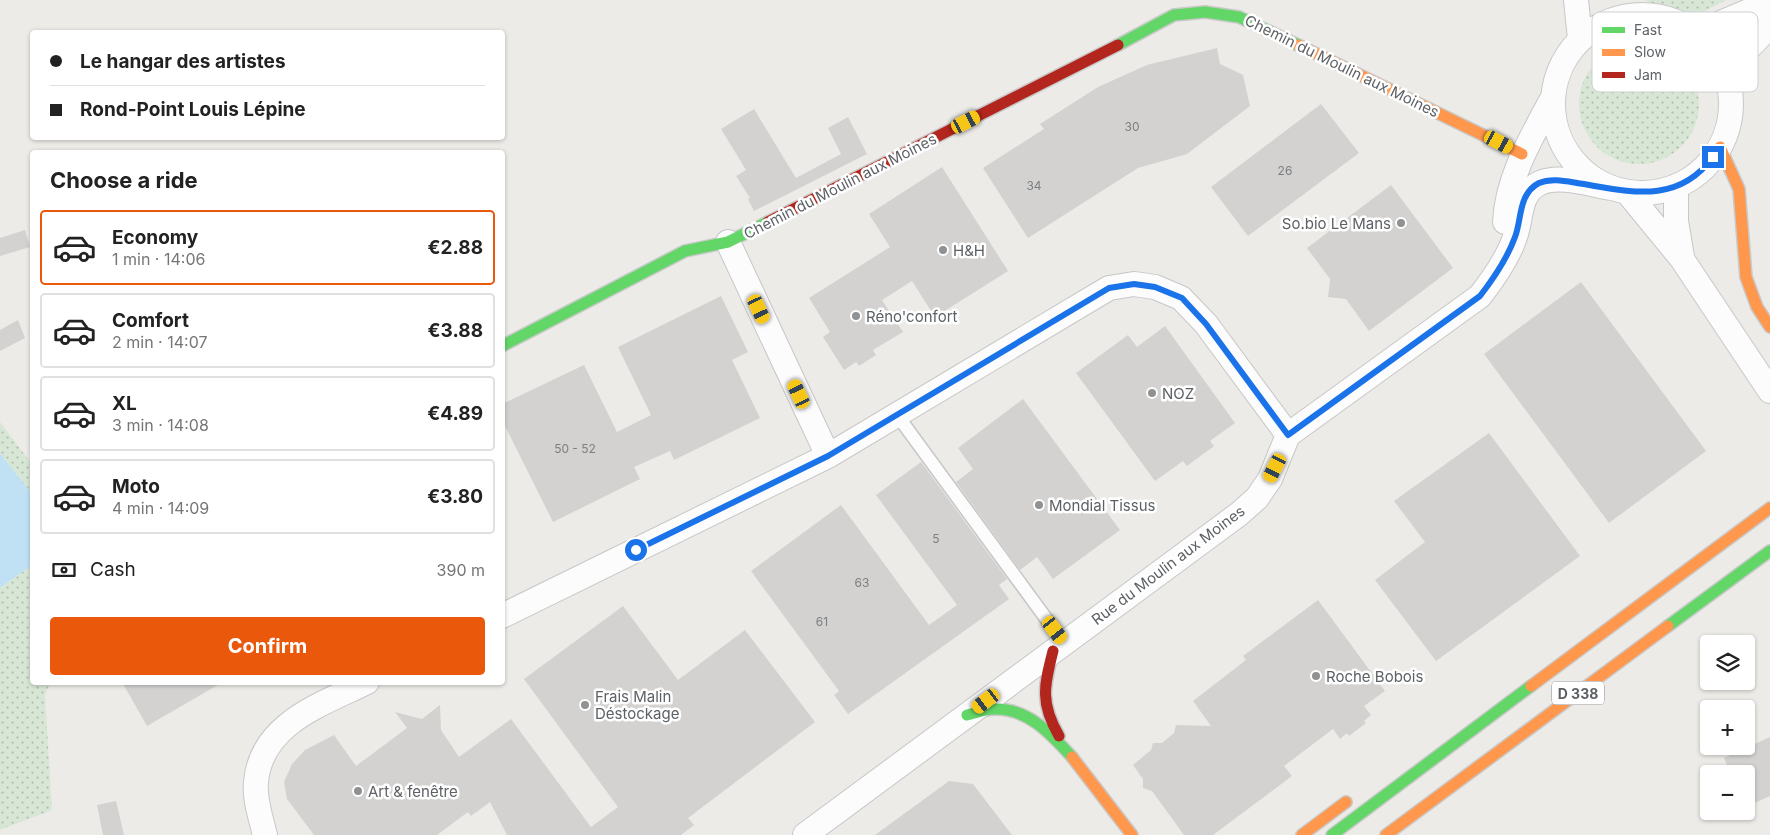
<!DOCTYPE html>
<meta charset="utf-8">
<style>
:root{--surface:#fff;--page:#f2f2f2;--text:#222;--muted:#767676;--line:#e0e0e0;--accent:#ea580c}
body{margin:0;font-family:Inter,sans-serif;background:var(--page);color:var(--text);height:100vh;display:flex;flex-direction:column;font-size:19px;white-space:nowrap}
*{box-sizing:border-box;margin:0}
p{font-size:16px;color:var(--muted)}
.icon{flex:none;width:28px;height:28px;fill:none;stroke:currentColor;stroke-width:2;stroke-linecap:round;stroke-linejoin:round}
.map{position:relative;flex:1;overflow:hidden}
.sheet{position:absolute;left:30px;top:150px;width:475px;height:535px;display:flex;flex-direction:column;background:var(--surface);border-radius:5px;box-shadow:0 1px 4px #0004}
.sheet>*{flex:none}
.top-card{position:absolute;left:30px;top:30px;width:475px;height:110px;border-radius:5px;box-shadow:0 1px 4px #0004;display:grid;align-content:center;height:110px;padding:0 20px;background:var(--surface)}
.tools{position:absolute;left:1700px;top:635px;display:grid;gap:10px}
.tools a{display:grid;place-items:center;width:55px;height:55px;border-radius:5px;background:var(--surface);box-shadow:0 1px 4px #0004;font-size:25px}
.end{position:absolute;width:22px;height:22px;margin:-11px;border:6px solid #1a73e8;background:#fff;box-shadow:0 0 0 2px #fff}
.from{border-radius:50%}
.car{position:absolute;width:15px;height:30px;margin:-15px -8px;border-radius:6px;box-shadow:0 0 4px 1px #0007;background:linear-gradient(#f5c518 24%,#345 0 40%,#f5c518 0 76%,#345 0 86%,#f5c518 0)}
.top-card b{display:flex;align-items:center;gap:18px;height:48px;font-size:19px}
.top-card b+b{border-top:1px solid var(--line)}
.top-card i{width:12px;height:12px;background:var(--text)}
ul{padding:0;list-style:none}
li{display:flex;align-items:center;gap:15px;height:75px;margin:0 10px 8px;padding:0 10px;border:2px solid var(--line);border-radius:5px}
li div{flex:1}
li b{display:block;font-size:19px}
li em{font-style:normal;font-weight:700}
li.active{border-color:var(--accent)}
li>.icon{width:45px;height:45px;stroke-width:1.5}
h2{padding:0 20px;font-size:22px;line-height:60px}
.pay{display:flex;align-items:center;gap:12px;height:55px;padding:0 20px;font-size:19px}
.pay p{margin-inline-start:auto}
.action{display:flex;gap:10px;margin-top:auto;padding:10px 20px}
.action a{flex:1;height:58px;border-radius:5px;background:var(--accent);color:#fff;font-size:20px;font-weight:700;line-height:58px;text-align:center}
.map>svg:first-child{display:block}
.grass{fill:url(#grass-dots)}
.water{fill:#c0e1f3}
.building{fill:#d3d2d1}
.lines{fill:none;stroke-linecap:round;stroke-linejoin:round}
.lane-casing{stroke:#c7c7c7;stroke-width:15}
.street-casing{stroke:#c7c7c7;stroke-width:26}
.fast-casing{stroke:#c9c9c9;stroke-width:14}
.slow-casing{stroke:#c9c9c9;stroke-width:14}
.jam-casing{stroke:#c9c9c9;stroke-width:14}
.lane{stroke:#fcfcfc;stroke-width:12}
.street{stroke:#fcfcfc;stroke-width:24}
.fast{stroke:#63d668;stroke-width:11}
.slow{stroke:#ff974d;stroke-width:11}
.jam{stroke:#b3261e;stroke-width:11}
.route{stroke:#1a73e8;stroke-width:6}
.poi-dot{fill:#8f9193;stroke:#fff;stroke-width:2}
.labels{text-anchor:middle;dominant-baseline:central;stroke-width:5;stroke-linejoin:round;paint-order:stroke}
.number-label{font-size:12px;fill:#7c7e81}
.shield{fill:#fff;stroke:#8e9093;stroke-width:1}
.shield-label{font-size:14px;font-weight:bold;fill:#5d6165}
.street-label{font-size:15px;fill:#5d6165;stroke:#fff}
.poi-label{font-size:15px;fill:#5d6165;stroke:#fff;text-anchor:start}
.key{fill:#fff;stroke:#ced0d1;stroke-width:1}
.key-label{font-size:14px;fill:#5d6165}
</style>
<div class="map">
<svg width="1770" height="835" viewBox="0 0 1770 835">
<defs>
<pattern id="grass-dots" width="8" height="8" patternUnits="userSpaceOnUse" patternTransform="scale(1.25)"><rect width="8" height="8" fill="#d8e7d5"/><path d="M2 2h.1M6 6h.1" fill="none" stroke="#b2bfb0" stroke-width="1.8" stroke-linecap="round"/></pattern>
</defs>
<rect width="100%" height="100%" fill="#ecebe8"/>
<!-- grass -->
<path class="grass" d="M 1645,0 L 1726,0 L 1699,14 L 1674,13 Z
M1579 104a60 60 0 1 1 120 0a60 60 0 1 1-120 0Z
M 0,422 L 31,463 L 32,494 L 0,453 Z
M 32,565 L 32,682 L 50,683 L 45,695 L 52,810 L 0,830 L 0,588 Z"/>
<!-- water -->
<path class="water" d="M 0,453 L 32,494 L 32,565 L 0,588 Z"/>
<!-- building -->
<path class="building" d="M 1217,48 L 1220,64 L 1243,75 L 1250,106 L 1187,154 L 1138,168 L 1028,238 L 983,168 L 1044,129 L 1040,124 L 1098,87 L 1147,65 Z
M 1321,104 L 1359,153 L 1248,236 L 1211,187 Z
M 754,109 L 796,178 L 841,154 L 828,128 L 848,117 L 867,154 L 754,211 L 748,199 L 750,198 L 736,176 L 746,170 L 721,129 Z
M 942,167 L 1008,271 L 935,317 L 912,281 L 882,300 L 903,332 L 873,350 L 876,355 L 859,366 L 856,362 L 844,370 L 823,337 L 830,332 L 809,298 L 890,247 L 869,214 Z
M 1391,185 L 1453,268 L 1369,331 L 1346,299 L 1328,297 L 1330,279 L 1307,248 Z
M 25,230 L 30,247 L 0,256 L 0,238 Z
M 1581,282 L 1706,451 L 1609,523 L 1484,354 Z
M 721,296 L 748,352 L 732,360 L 760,418 L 674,460 L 670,451 L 634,467 L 640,479 L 553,522 L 502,420 L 502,404 L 584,365 L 617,432 L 651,415 L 618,347 Z
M 18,320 L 25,338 L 0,351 L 0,330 Z
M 1165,326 L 1235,423 L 1210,441 L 1214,446 L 1187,466 L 1183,461 L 1155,481 L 1076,373 L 1128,335 L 1137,347 Z
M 1023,399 L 1120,530 L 1053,579 L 1037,557 L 1020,570 L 956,482 L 973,469 L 958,448 Z
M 1489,433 L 1580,556 L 1436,661 L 1375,580 L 1425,542 L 1394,501 Z
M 921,462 L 1007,579 L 999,585 L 1009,599 L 848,714 L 834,695 L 839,691 L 751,571 L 841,505 L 929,625 L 957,605 L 876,495 Z
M 1318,600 L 1385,691 L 1364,706 L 1371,715 L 1364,721 L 1366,723 L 1349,736 L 1347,733 L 1340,739 L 1333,729 L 1284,766 L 1292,776 L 1213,835 L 1184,835 L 1152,791 L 1143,788 L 1143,779 L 1133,765 L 1151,750 L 1153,743 L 1162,743 L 1174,733 L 1176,725 L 1211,726 L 1193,701 L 1246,660 L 1243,656 Z
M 623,606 L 678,680 L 745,630 L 815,722 L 688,818 L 694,825 L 681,835 L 507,835 L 490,802 L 471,816 L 468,812 L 437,835 L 314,835 L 287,799 L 284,782 L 292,764 L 305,750 L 334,735 L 356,766 L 407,728 L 395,712 L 422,719 L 440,705 L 441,730 L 459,757 L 511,719 L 591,827 L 618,807 L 524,679 Z
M 122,682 L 223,682 L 147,726 Z
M 1770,737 L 1770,796 L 1746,807 L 1746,774 L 1731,774 L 1724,758 Z
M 949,781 L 973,784 L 1012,835 L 875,835 Z
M 116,801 L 124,835 L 103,835 L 97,805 Z"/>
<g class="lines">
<!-- lane casing -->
<g class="lane-casing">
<path id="lane" d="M 897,415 L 1064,643"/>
</g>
<!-- street casing -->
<g class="street-casing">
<path id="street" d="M 1576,0 L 1580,39
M1553 104a89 89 0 1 1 178 0a89 89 0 1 1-178 0Z
M 1697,33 L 1770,2
M 1725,72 L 1770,26
M 1676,186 L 1676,221 L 1682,257
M 1627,192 L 1682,259 L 1770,391
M 1505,222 C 1507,178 1531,138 1552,99
M 728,242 L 828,456
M 502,616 L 828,456 L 1109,288 L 1134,284 L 1155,287 L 1181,298 L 1206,324 L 1288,435
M 265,835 C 261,818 254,799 256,782 C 261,723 323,704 367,682
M 805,835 L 1239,514 L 1257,498 L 1270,479 L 1288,435 L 1480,296 C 1494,278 1508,258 1515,237 C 1522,219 1518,193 1540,183 C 1560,174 1591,185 1612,188"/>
</g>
<!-- fast casing -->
<g class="fast-casing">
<path id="fast" d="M 1118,45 L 1174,15 L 1205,12 L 1239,17 L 1298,45
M 502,346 L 685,251 L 728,242 L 768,222
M 1668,626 L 1770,551
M 967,715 C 976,713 985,709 994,709 C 1028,708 1051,734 1072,757
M 1332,835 L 1531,686"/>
</g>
<!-- slow casing -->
<g class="slow-casing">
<path id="slow" d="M 1298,45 L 1522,154
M 1720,147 L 1739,189 L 1746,277 L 1757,307 L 1770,327
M 1531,686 L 1770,508
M 1072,757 L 1132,835
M 1302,835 L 1346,802
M 1386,835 L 1668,626"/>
</g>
<!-- jam casing -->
<g class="jam-casing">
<path id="jam" d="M 768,222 L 1118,45
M 1053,651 C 1044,686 1040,703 1059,736"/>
</g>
<!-- lane -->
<use href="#lane" class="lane"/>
<!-- street -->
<use href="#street" class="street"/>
<!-- fast -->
<use href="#fast" class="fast"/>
<!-- slow -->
<use href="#slow" class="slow"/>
<!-- jam -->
<use href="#jam" class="jam"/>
</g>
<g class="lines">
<!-- route -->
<path class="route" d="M 636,550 L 828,456 L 1109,288 L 1134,284 L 1155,287 L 1182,298 L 1206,324 L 1288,435 L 1480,296 C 1494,278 1507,259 1515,237 C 1522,219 1518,194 1539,183 C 1551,178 1565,181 1577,183 C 1628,191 1677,206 1713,157"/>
</g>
<!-- markers -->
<g class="poi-dot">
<circle cx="1401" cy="223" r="5"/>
<circle cx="943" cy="250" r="5"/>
<circle cx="856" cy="316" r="5"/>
<circle cx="1152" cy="393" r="5"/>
<circle cx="1039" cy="505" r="5"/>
<circle cx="1316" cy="676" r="5"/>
<circle cx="585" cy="705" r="5"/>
<circle cx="358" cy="791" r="5"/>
</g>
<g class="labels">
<!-- number labels -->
<g class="number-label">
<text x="1132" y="126">30</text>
<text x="1285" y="170">26</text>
<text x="1034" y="185">34</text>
<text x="575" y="448">50 - 52</text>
<text x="936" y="538">5</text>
<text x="862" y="582">63</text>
<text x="822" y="621">61</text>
</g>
<!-- shield labels -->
<rect class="shield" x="1552" y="681.5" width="52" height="23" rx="4"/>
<g class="shield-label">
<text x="1578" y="693">D 338</text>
</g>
<!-- street labels -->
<g class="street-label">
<text transform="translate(1342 66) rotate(26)">Chemin du Moulin aux Moines</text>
<text transform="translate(840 186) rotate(-27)">Chemin du Moulin aux Moines</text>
<text transform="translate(1168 565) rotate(-37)">Rue du Moulin aux Moines</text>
</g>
<!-- poi labels -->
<g class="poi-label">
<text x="1391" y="223" text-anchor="end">So.bio Le Mans</text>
<text x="953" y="250">H&amp;H</text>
<text x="866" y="316">Réno'confort</text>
<text x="1162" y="393">NOZ</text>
<text x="1049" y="505">Mondial Tissus</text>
<text x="1326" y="676">Roche Bobois</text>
<text x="595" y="696">Frais Malin<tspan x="595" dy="17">Déstockage</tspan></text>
<text x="368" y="791">Art &amp; fenêtre</text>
</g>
</g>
<!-- legend -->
<rect x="1592" y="12" width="166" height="80" rx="8" class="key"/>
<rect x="1602" y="27" width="23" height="6" fill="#63d668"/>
<rect x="1602" y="49" width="23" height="7" fill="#ff974d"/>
<rect x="1602" y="72" width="23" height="6" fill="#b3261e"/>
<g class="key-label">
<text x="1634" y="35">Fast</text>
<text x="1634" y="57">Slow</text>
<text x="1634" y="80">Jam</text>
</g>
</svg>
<div class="tools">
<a><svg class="icon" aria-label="layers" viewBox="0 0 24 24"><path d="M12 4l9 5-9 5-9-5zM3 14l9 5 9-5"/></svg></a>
<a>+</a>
<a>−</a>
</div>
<i class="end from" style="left:636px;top:550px"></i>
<i class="end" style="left:1713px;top:157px"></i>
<i class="car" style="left:966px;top:122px;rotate:63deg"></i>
<i class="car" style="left:1499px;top:142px;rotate:118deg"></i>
<i class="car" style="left:759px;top:309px;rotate:155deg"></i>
<i class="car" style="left:799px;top:394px;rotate:335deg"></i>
<i class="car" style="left:1275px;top:468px;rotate:207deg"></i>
<i class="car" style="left:1055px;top:630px;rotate:143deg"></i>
<i class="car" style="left:986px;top:701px;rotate:233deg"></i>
<div class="top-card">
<b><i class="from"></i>Le hangar des artistes</b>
<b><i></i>Rond-Point Louis Lépine</b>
</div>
<section class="sheet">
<h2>Choose a ride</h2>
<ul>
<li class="active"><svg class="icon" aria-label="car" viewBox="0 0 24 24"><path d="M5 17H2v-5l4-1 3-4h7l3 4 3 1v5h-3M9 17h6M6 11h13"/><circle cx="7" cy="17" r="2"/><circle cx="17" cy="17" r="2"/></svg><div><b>Economy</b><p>1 min · 14:06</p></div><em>€2.88</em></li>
<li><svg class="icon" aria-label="car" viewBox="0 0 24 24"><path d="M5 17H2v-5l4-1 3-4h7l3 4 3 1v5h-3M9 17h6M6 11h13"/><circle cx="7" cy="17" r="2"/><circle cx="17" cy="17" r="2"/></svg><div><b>Comfort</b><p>2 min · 14:07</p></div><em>€3.88</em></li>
<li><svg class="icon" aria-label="car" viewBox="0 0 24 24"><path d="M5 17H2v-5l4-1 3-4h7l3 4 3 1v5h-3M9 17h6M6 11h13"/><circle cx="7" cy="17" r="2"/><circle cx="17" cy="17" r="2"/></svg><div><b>XL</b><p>3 min · 14:08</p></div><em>€4.89</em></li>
<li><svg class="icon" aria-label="car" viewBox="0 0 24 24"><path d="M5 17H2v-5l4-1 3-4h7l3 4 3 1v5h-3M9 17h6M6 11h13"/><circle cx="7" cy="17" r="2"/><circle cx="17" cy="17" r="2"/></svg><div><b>Moto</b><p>4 min · 14:09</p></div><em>€3.80</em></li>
</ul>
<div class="pay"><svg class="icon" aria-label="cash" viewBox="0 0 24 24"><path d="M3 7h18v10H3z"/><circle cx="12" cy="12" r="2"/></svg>Cash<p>390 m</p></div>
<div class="action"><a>Confirm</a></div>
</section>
</div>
